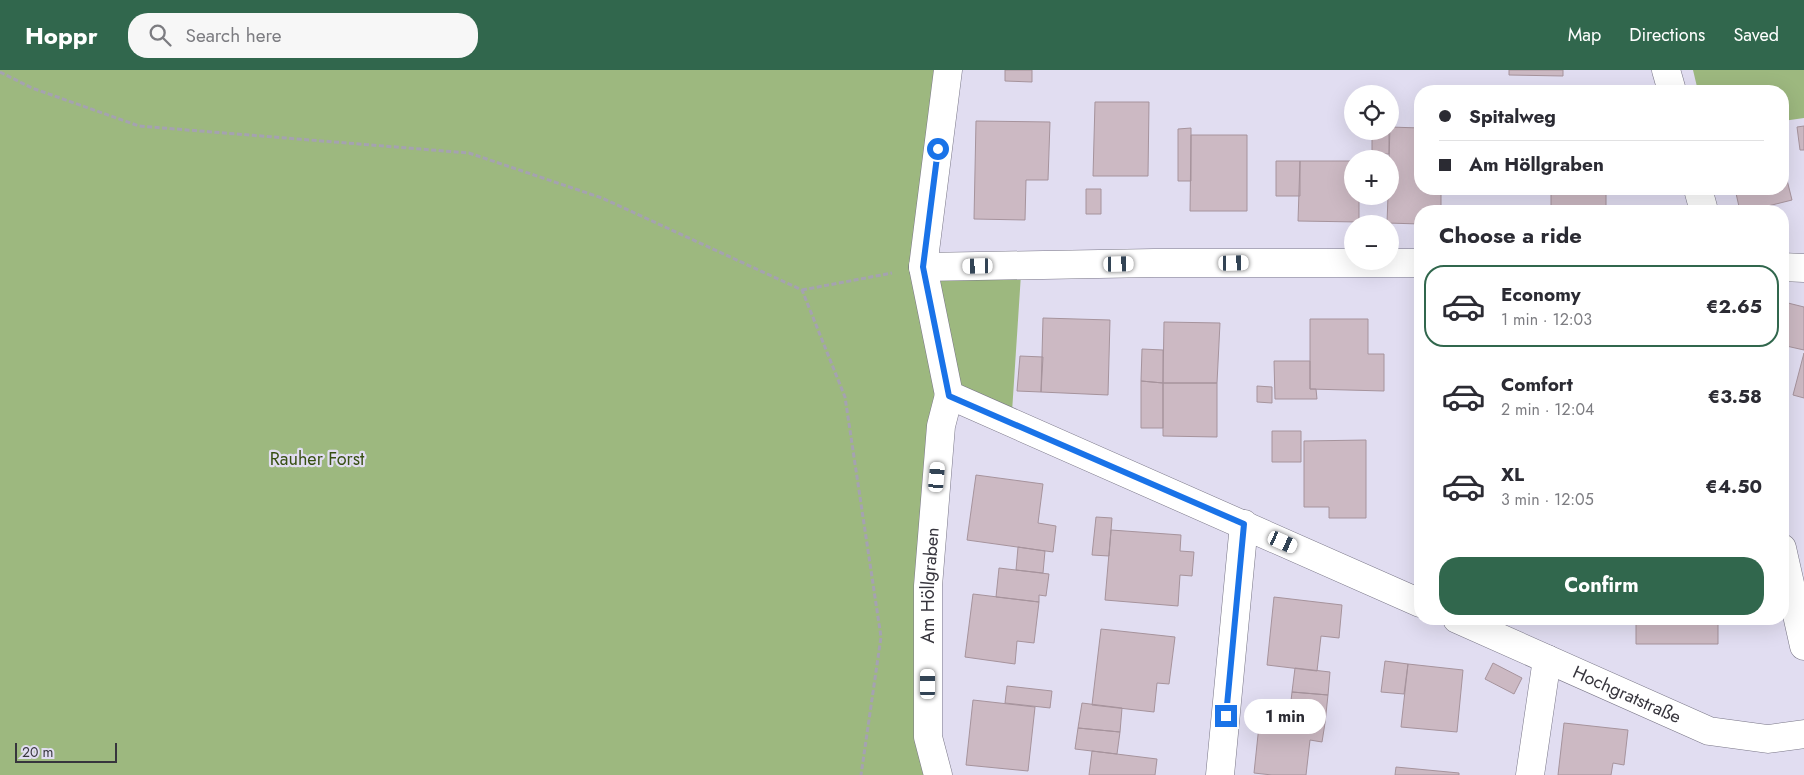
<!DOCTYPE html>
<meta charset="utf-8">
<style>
:root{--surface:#fff;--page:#f7f7f7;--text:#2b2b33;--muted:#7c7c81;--line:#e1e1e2;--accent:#31674d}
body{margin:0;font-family:Jost,sans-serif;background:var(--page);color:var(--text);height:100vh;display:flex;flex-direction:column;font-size:19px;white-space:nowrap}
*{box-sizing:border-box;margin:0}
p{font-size:16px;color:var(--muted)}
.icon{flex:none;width:28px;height:28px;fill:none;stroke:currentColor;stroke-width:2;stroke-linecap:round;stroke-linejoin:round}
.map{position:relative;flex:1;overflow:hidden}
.drawer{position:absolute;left:1414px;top:135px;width:375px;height:420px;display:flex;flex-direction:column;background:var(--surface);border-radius:20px;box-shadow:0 5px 20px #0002}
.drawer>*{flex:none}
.guide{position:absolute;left:1414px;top:15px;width:375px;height:110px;border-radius:20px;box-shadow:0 5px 20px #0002;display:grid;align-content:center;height:110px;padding:0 25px;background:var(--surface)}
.controls{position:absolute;left:1344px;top:15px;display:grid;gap:10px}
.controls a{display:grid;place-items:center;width:55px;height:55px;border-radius:50%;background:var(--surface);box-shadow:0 5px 20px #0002;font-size:25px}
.scale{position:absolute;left:15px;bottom:12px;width:102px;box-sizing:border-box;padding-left:5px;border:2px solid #37353d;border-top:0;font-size:14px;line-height:18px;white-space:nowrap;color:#37353d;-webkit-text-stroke:4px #e1ddf1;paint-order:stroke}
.end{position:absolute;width:22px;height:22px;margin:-11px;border:6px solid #1a73e8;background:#fff;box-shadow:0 0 0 2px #fff}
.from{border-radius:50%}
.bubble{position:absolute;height:35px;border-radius:18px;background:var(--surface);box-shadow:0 5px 20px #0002;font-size:16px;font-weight:700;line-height:35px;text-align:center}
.car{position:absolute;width:15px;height:30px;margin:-15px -8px;border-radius:6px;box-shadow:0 0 4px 1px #0007;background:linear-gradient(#fff 24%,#345 0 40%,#fff 0 76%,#345 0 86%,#fff 0)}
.guide b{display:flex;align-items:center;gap:18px;height:48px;font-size:19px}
.guide b+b{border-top:1px solid var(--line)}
.guide i{width:12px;height:12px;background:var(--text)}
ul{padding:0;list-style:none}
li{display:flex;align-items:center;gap:15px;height:82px;margin:0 10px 8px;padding:0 15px;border:2px solid transparent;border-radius:20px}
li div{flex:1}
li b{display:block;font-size:19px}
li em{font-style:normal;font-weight:700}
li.selected{border-color:var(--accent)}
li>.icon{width:45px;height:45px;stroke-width:1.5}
h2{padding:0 25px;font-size:22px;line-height:60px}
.action{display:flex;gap:10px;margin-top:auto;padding:10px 25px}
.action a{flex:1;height:58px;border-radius:20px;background:var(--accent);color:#fff;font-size:20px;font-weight:700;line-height:58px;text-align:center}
header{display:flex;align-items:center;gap:30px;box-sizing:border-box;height:70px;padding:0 25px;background:var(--accent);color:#fff}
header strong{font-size:24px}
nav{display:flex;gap:28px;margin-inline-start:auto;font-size:18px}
.search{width:350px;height:45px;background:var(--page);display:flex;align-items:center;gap:12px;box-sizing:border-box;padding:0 18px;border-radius:20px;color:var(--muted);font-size:19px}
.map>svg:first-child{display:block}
.green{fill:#9db87f}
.building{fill:#ccb9c3;stroke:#a6939c}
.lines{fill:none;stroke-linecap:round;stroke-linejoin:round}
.minor-casing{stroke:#797687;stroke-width:29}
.path{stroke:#a5a2b1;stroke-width:3;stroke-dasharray:5 2.5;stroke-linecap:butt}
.minor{stroke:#fff;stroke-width:28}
.route{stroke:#1a73e8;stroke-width:6}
.labels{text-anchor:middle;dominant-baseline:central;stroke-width:4.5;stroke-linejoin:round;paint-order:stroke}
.park-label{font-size:18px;fill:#374f12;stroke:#e1ddf1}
.street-label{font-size:18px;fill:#37353d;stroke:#e1ddf1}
</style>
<header>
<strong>Hoppr</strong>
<div class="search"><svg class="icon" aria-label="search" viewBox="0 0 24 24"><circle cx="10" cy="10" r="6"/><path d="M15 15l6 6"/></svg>Search here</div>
<nav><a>Map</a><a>Directions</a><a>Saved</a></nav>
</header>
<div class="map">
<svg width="1804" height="705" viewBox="0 0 1804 705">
<rect width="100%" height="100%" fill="#e1ddf1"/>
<!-- green -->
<path class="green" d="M 0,0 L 948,0 L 923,197 L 941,356 L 938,705 L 0,705 Z
M 1693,0 L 1804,0 L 1804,48 L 1783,51 L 1782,21 L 1698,21 Z
M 1021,204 L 1012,342 L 958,320 L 934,206 Z"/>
<!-- building -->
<path class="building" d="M 1005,0 L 1032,0 L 1032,12 L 1005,11 Z
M 1509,0 L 1563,0 L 1563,6 L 1509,5 Z
M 1095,32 L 1149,32 L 1148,106 L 1093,106 Z
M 976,51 L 1050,52 L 1048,110 L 1026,110 L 1025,150 L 974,149 Z
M 1804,56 L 1804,80 L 1800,80 L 1797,57 Z
M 1390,57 L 1420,58 L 1420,119 L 1441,119 L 1441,141 L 1420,141 L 1420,154 L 1387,153 L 1388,126 L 1390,126 L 1390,89 L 1389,89 Z
M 1191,58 L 1191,111 L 1178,111 L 1178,59 Z
M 1372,61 L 1389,61 L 1389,84 L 1372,84 Z
M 1191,65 L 1247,65 L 1247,141 L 1190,141 Z
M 1782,90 L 1792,130 L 1748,141 L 1740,141 L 1735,119 L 1782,119 Z
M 1276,91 L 1300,91 L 1300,126 L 1276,126 Z
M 1300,91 L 1352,91 L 1352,126 L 1359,126 L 1359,152 L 1298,151 Z
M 1086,119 L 1101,119 L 1101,144 L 1086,144 Z
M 1551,119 L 1606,119 L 1606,141 L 1551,141 Z
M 1784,232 L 1804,237 L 1804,280 L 1782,275 L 1782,238 Z
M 1043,248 L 1110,250 L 1108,325 L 1041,322 Z
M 1310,249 L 1368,249 L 1368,284 L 1384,284 L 1384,321 L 1310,319 Z
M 1164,252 L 1220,253 L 1217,313 L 1163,313 Z
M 1142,279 L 1163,280 L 1163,313 L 1141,311 Z
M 1804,283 L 1804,328 L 1793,325 Z
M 1020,286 L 1043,287 L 1041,322 L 1017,321 Z
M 1415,288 L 1420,288 L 1420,332 L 1419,332 Z
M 1274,291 L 1310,291 L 1310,319 L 1316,319 L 1317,329 L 1275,329 Z
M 1141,311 L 1163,313 L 1163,358 L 1141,358 Z
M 1163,313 L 1217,313 L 1217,367 L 1163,366 Z
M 1257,316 L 1272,317 L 1272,333 L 1257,332 Z
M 1272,361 L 1301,361 L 1301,392 L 1272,392 Z
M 1366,370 L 1366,448 L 1329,448 L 1329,437 L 1304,437 L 1304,371 Z
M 976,405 L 1043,414 L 1038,453 L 1056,456 L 1053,482 L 967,470 Z
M 1096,447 L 1112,448 L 1109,486 L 1092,485 Z
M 1111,460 L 1181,465 L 1180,481 L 1194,482 L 1192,506 L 1180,505 L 1178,536 L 1105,530 Z
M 1018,477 L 1045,481 L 1043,503 L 1016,500 Z
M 999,498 L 1049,504 L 1046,526 L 1039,525 L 1039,532 L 996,527 Z
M 973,524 L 1039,532 L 1034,573 L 1017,571 L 1015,594 L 965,587 Z
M 1274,527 L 1342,535 L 1339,568 L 1321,566 L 1317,601 L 1267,595 Z
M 1636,549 L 1718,549 L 1718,574 L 1636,574 Z
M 1101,559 L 1175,567 L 1169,614 L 1157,613 L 1154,642 L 1092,635 Z
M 1385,591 L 1408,594 L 1404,624 L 1381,622 Z
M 1493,593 L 1522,608 L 1514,624 L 1485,609 Z
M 1408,594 L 1463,600 L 1457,662 L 1401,657 Z
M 1295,598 L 1330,602 L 1328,625 L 1292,622 Z
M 1007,616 L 1052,621 L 1050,638 L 1005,633 Z
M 1292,622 L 1328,625 L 1325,653 L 1289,649 Z
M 973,630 L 1035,637 L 1028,701 L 966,695 Z
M 1082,633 L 1122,638 L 1120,662 L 1078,658 Z
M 1260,646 L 1325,653 L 1322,672 L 1310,670 L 1306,705 L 1272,705 L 1254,703 Z
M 1564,653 L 1628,660 L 1624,695 L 1613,693 L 1611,705 L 1558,705 Z
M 1078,658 L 1120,662 L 1117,684 L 1075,679 Z
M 1092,681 L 1157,689 L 1155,705 L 1089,705 Z
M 1396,697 L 1459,703 L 1459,705 L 1395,705 Z"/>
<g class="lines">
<!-- minor casing -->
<g class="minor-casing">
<g id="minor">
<path d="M 948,0 L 923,197 L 949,325 L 1420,533"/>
<path d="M 1666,0 L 1672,21"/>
<path d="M 1698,119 L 1704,141"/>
<path d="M 923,197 L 1154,193 L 1420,193"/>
<path d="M 1782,197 L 1804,198"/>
<path d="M 1782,478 L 1804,576"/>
<path id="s1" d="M 1457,549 L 1709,661 L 1768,669 L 1804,664"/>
<path id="s2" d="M 938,705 L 928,667 L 928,516 L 941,356 L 949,325"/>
<path d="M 1220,705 L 1244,454"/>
<path d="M 1530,705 L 1547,589"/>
</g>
</g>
<!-- path -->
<path class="path" d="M 0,2 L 32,18 L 139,56 L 469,83 L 602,128 L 802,220 L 845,327 L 881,567 L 861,705
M 802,220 L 892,203"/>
<!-- minor -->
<use href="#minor" class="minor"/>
</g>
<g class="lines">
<!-- route -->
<path class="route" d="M 938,79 L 923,197 L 949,326 L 1244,454 L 1226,646"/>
</g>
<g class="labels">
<!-- park labels -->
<g class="park-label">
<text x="317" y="389">Rauher Forst</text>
</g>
<!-- street labels -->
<g class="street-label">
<text stroke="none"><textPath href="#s2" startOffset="191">Am Höllgraben</textPath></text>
<text stroke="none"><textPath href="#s1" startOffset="186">Hochgratstraße</textPath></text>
</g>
</g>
</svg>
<div class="controls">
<a><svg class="icon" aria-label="locate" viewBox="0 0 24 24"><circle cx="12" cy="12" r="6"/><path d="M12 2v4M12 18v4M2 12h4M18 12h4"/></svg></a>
<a>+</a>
<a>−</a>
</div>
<div class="scale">20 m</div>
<i class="end from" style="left:938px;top:79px"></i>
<i class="end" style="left:1226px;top:646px"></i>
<div class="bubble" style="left:1244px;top:629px;width:82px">1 min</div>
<i class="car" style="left:1234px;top:193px;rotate:89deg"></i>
<i class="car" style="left:1119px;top:194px;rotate:89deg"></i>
<i class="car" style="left:978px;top:196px;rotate:269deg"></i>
<i class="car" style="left:937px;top:407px;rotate:5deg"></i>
<i class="car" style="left:1283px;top:472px;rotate:114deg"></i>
<i class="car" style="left:928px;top:614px;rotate:0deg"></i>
<div class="guide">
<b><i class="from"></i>Spitalweg</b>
<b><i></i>Am Höllgraben</b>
</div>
<section class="drawer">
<h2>Choose a ride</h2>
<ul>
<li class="selected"><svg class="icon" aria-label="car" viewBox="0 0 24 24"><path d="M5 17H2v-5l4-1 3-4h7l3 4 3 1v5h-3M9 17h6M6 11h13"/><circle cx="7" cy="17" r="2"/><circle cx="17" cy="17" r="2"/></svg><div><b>Economy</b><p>1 min · 12:03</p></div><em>€2.65</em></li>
<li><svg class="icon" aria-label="car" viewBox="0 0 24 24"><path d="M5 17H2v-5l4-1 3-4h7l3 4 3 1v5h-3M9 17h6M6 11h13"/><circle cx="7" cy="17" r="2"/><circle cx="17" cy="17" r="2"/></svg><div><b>Comfort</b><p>2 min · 12:04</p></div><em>€3.58</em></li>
<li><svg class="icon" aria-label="car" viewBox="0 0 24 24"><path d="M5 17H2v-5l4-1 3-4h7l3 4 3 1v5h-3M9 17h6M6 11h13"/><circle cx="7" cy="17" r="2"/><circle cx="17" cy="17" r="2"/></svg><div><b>XL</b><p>3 min · 12:05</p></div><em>€4.50</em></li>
</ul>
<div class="action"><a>Confirm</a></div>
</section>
</div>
